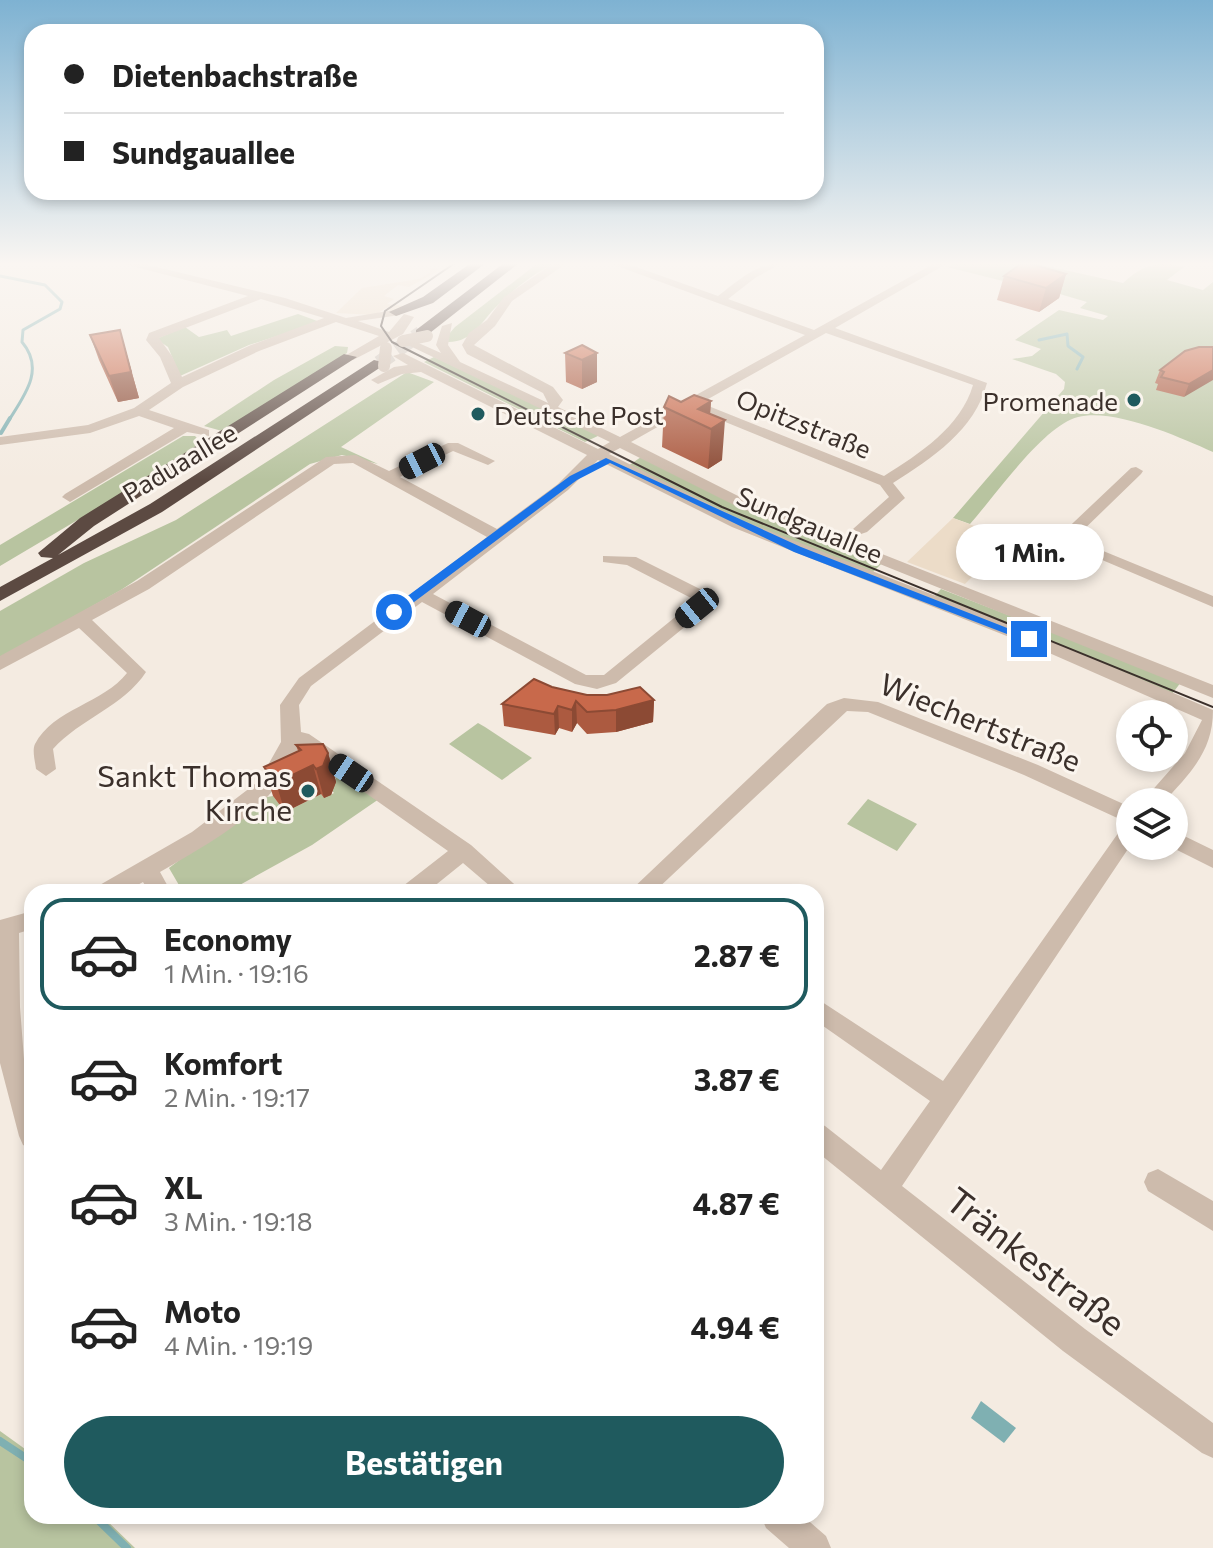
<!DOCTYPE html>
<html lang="de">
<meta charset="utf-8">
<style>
:root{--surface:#fff;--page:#f6f6f6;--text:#222;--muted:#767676;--line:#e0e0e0;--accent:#1f5a5e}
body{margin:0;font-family:Commissioner,sans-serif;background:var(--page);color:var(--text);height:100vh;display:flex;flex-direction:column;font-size:30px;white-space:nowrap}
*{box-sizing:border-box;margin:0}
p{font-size:26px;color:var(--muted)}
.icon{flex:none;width:44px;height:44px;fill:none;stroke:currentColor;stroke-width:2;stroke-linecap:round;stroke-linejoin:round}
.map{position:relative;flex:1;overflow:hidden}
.drawer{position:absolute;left:24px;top:884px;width:800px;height:640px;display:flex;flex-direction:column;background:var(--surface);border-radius:24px;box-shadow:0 4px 12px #0003}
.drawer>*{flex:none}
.top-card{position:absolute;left:24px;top:24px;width:800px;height:176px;border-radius:24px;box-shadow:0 4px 12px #0003;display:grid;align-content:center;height:176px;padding:0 40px;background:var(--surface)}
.tools{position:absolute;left:1116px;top:700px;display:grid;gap:16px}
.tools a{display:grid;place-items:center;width:72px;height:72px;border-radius:50%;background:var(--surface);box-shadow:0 4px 12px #0003;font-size:40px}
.end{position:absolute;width:36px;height:36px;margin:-18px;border:10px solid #1a73e8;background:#fff;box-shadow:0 0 0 4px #fff}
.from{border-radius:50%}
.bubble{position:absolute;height:56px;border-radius:28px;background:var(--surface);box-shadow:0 4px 12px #0003;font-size:26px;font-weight:700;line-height:56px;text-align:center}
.car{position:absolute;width:24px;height:48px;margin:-24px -12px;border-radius:10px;box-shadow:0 0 6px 2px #0007;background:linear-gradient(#222 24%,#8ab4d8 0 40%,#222 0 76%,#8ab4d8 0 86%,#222 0)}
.top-card b{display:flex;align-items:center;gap:28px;height:76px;font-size:30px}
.top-card b+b{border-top:2px solid var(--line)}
.top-card i{width:20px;height:20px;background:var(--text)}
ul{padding:14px 0 0;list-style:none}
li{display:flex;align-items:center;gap:24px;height:112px;margin:0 16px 12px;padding:0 24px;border:4px solid transparent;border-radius:24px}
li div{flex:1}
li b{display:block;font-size:30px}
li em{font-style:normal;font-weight:700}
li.on{border-color:var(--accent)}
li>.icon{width:72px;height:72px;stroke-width:1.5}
.cta{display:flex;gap:16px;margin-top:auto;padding:16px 40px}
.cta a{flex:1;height:92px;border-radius:48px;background:var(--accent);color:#fff;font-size:32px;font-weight:700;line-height:92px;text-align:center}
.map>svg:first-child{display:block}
.green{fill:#b8c4a0}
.plaza{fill:#ecdcc8}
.water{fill:#7fb0b2}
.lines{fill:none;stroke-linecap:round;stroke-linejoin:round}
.stream-far2{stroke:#7fb0b2;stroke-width:3}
.stream-far1{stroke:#7fb0b2;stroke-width:4}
.stream{stroke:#7fb0b2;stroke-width:8}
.highway-tunnel{stroke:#cfc6bd;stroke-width:15;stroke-dasharray:15 7;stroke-linecap:butt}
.minor{fill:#cdbbac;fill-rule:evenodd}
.highway{fill:#5c4a42;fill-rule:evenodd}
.tram{stroke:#3b302b;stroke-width:2}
.minor-bridge{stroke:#cdbbac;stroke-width:12}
.wall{fill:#ac5a40}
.shaded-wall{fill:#8c4a34}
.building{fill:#c8694b;stroke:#8c4a34;stroke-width:2}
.route{fill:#1a73e8}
.poi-dot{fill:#1f5a5e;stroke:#fbf5ee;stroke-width:3}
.labels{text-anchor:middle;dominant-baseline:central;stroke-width:6;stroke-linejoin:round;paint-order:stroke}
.far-poi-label{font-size:26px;fill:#3b302b;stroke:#fbf5ee;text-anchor:end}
.far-street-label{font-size:26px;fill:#3b302b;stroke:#fbf5ee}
.street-label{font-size:30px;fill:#3b302b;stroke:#fbf5ee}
.poi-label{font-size:30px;fill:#3b302b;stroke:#fbf5ee;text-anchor:end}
.near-street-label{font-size:36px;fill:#3b302b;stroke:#fbf5ee}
</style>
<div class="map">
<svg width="1213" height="1548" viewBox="0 0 1213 1548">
<rect width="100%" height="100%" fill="#f4ebe1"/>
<!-- green -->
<path class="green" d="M 538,263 L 556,263 C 535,272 513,290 497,306 C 482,320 474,342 448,342 L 449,334 L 455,327 Z
M 954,263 L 1033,263 L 1123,283 C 1142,265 1158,260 1184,267 L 1167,280 L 1203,290 L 1213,282 L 1213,452 C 1179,437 1115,408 1078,417 C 1044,425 994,497 970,524 L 953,518 L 1064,389 L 1065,382 L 1056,374 L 1012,359 L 1032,356 L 1041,349 L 1015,340 L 1059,310 L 1103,320 L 1108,316 L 1080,308 L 1087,302 L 1015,281 L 1011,283 L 947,267 Z
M 298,314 L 320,322 L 249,345 L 180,376 L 168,347 L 156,339 L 185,327 L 199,337 L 227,330 L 231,336 Z
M 335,346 L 348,347 L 347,353 L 235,426 L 222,431 L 204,426 L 274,380 Z
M 434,357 L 600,435 L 585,442 L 424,362 Z
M 407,372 L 434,382 L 341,447 L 378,464 L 342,455 L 310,464 L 121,590 L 0,658 L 0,611 L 84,563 L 176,520 Z
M 183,436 L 195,436 L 200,441 L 199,448 L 0,566 L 0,545 Z
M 641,457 L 744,508 L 882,563 L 873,572 L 777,538 L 628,466 Z
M 941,589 L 1181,682 L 1172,694 L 933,598 Z
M 478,723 L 485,727 L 532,758 L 502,780 L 449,744 Z
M 325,764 L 379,799 L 312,845 L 227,892 L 183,892 L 169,868 L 261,798 L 273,796 L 285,812 L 321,794 L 324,798 L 334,793 L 330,788 L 336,778 Z
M 868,799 L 917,824 L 897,851 L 847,824 Z
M 0,1431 L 32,1454 L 32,1516 L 102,1516 L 135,1548 L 0,1548 Z"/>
<!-- plaza -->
<path class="plaza" d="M 429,268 L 438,268 L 436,272 L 409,287 L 398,285 L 384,296 L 394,299 L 387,304 L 403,306 L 394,312 L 386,308 L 375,315 L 336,313 L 362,288 L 419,279 L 431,272 Z
M 953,518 L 1009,539 L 965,584 L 907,562 Z"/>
<!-- water -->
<path class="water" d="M 981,1401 L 1016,1428 L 1004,1443 L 971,1418 Z"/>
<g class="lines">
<!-- stream-far2 -->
<path class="stream-far2" d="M 0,276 L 45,285 L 62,302 L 60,309 L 23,330 L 22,342 C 45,369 25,395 9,420
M 1039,340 L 1067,334 L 1068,346 L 1083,357 L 1077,369"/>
<!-- stream-far1 -->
<path class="stream-far1" d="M 1,433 L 10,418"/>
<!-- stream -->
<path class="stream" d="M 0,1441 L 32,1462
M 94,1516 L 127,1548"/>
<!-- highway-tunnel -->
<path class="highway-tunnel" d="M 379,363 L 421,333"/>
<!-- minor -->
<path class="minor" d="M 120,263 L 140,263 L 285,298 L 346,318 L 400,309 L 400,315 L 358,321 L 389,332 L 404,314 L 414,317 L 403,334 L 353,360 L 343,357 L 379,336 L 336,322 L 259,351 L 183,387 L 149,410 L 209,430 L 209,436 L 187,432 L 70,502 L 62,497 L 65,494 L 174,428 L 139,416 L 90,433 L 0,445 L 0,437 L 88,425 L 134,408 L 171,383 L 160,357 L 146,340 L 149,333 L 248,296 ZM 261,299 L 324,318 L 251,345 L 182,377 L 172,356 L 159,338 Z
M 554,263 L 567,263 L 512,301 L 495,326 L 474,345 L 553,387 L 563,400 L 558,407 L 620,437 L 805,335 L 609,263 L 625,263 L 718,296 C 738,281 756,263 782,263 L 755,278 L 728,299 L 814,330 L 935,263 L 948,263 L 835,328 L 987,383 C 975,430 932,458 893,483 L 905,498 L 867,532 L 861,534 L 853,529 L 889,497 L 880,485 L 691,408 L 631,442 L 748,501 L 1213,685 L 1213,698 L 738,507 L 620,448 L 609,454 L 744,521 L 1059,644 L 1213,710 C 1213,751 1191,772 1164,802 L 1142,802 L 1185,753 L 1202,720 L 1047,652 L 732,527 L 598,460 L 568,490 L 433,594 L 586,675 L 604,675 L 690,605 L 693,599 L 627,565 L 603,562 L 603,556 L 636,557 L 708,593 L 710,597 L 703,612 L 616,683 L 597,689 L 575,684 L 422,602 L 311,686 L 299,705 L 301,732 L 309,734 L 471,845 L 523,892 L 497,892 L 463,863 L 427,892 L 400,892 L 403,886 L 448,851 L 299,746 C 277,808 213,841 160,872 L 171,892 L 149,892 L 143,882 L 125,892 L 95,892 L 98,886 L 192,832 L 259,781 L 281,742 L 280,705 L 299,678 L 487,537 L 353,463 L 334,464 L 149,589 L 92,620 L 146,672 C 124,706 80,719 53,749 L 56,769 L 46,776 L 36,769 C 35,761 32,750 35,744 C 53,709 104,703 127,673 L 79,628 L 0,670 L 0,656 L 137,581 L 326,457 L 356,455 L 389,471 L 448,443 L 458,443 L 495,461 L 488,465 L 453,451 L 400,477 L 497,529 L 558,484 L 587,455 L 421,372 L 402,374 L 378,384 L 371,380 L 394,367 L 408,365 L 393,356 L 403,353 L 598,449 L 610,442 L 408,345 L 414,341 L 441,353 L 436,345 L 442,326 L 452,323 L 448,345 L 460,362 L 548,403 L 543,393 L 467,354 L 462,345 L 469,333 L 487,320 L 504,297 ZM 826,333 L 973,385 C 961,427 919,454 884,476 L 701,403 Z
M 1136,467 L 1143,471 L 1141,474 L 1074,539 L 1213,596 L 1213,607 L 1055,540 L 1131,468 Z
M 844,698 L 878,702 L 1038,765 L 1130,807 L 1130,846 L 902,1186 L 1085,1329 L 1213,1423 L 1213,1458 L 1202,1453 L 1063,1351 L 816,1151 L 816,1122 L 825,1126 L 881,1170 L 930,1101 L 816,1021 L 816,998 L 943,1081 L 1126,822 L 1024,775 L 868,712 L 847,711 L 654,892 L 629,892 L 827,704 Z
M 1174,831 L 1213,850 L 1213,868 L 1169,846 L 1174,846 Z
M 32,911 L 32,929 L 19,933 L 20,1007 L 24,1059 L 32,1096 L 32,1149 L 23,1145 L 19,1136 L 0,1063 L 0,920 Z
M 1158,1169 L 1213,1201 L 1213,1231 L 1148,1191 L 1144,1182 L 1148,1173 Z
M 761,1516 L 803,1516 L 826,1536 L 831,1548 L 789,1548 L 766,1528 Z"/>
<!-- highway -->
<path class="highway" d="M 471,263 L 486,263 L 433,303 L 396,316 L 389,312 L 423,297 Z
M 504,263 L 519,263 L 426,336 L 416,336 L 416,330 Z
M 344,354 L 357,357 L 94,526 L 58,555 L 150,504 L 374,360 L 387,363 L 162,512 L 0,601 L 0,587 L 53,558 L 41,557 L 38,553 L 80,518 Z"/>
<!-- tram -->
<path class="tram" d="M 455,263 L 385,311 L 381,326 L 392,342 L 722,507 L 1213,707"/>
<!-- minor-bridge -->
<path class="minor-bridge" d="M 403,341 L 427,336
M 384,366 L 386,348"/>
</g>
<!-- wall -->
<path class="wall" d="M 1066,274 L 1059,298 L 1039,312 L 997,300 L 1004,276 Z
M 120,330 L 139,398 L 118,402 L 99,360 L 90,335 Z
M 1213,347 L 1184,397 L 1156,390 L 1158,384 L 1155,383 L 1160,370 Z
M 565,353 L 597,353 L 597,382 L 582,389 L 566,382 Z
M 711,401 L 710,414 L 722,460 L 708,469 L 662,447 L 664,407 L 681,402 Z
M 552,687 L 587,695 L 607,695 L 654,700 L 653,722 L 616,732 L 587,734 L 577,723 L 572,732 L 559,728 L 555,735 L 504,726 L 502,704 Z
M 296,745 L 328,753 L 336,782 L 331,795 L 324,798 L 321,794 L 285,812 L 273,796 L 264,767 L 298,751 Z"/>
<!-- shaded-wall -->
<path class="shaded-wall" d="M 1066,274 L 1059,298 L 1039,312 L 1046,288 Z
M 120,330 L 139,398 L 118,402 L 109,376 Z
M 597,353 L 597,382 L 582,389 L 582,360 Z
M 1213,370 L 1213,380 L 1184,397 L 1189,384 Z
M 711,401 L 709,428 L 698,409 Z
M 725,420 L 722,460 L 708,469 L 711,429 Z
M 654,700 L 653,722 L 616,732 L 616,710 Z
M 576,701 L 577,723 L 572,732 L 572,710 Z
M 558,706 L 559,728 L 555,735 L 554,714 Z
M 328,753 L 336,782 L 331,795 L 324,798 L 316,769 Z
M 313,765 L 321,794 L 285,812 L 276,783 Z"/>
<!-- building -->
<path class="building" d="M 1022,263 L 1028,263 L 1066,274 L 1046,288 L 1004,276 Z
M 120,330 L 131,372 L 109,376 L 90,335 Z
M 582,345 L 597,353 L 582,360 L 565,353 Z
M 1199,347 L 1213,347 L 1213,370 L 1189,384 L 1161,377 L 1164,372 L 1160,370 L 1185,351 Z
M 694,395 L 711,401 L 698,409 L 725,420 L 711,429 L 664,407 L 669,396 L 681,402 Z
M 534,679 L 552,687 L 587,695 L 607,695 L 640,687 L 654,700 L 616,710 L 587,712 L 576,701 L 572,710 L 558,706 L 554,714 L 502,704 Z
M 323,744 L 328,753 L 323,766 L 316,769 L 313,765 L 276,783 L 264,767 L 301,750 L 296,745 Z"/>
<!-- sky -->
<linearGradient id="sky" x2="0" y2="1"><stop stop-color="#7eb2d2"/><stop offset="0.55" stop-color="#faf6f2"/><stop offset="1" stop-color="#faf6f2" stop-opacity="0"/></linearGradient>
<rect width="1213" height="480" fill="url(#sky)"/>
<!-- route -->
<path class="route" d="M 606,458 L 801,547 L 1035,639 L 1025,641 L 794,552 L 610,463 L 577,480 L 398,614 L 390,614 L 390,609 L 570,476 Z"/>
<!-- markers -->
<g class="poi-dot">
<circle cx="1134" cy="400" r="8"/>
<circle cx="478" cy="414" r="8"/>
<circle cx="308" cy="791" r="8"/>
</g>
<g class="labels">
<!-- far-poi labels -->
<g class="far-poi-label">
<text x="1118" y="400">Promenade</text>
<text x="494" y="414" text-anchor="start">Deutsche Post</text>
</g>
<!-- far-street labels -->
<g class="far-street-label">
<text transform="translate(804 423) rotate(22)">Opitzstraße</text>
<text transform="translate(179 462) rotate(-31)">Paduaallee</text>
<text transform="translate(810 524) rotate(23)">Sundgauallee</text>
</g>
<!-- street labels -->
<g class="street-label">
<text transform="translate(981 721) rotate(22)">Wiechertstraße</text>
</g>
<!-- poi labels -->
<g class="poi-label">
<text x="292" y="774">Sankt Thomas<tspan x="292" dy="34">Kirche</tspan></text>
</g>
<!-- near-street labels -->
<g class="near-street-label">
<text transform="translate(1037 1260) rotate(38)">Tränkestraße</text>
</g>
</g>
</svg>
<div class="tools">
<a><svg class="icon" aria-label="locate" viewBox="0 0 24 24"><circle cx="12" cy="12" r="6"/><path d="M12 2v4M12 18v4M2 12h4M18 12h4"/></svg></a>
<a><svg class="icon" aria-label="layers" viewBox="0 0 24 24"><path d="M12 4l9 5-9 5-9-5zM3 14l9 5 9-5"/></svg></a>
</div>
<i class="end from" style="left:394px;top:612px"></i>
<i class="end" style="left:1029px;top:639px"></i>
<div class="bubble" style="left:956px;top:524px;width:148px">1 Min.</div>
<i class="car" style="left:422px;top:461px;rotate:243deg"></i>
<i class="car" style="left:697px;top:608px;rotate:231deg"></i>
<i class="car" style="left:468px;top:619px;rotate:298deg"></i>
<i class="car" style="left:351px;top:773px;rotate:304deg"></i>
<div class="top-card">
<b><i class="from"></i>Dietenbachstraße</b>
<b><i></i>Sundgauallee</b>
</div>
<section class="drawer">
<ul>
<li class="on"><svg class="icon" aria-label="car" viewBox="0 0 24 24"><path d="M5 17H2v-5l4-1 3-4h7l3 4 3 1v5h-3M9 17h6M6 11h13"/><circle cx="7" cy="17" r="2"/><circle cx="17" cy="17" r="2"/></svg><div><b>Economy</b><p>1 Min. · 19:16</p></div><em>2.87 €</em></li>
<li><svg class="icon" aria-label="car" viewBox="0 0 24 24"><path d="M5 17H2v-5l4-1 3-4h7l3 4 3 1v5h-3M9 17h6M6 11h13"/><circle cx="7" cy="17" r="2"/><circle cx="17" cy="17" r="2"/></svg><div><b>Komfort</b><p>2 Min. · 19:17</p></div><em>3.87 €</em></li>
<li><svg class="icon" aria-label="car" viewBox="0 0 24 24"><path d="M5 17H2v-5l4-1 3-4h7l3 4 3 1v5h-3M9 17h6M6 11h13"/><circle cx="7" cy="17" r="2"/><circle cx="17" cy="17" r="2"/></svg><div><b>XL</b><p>3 Min. · 19:18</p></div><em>4.87 €</em></li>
<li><svg class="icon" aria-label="car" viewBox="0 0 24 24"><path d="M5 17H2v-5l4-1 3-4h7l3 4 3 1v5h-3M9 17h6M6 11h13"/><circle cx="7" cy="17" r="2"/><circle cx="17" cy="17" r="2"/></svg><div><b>Moto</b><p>4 Min. · 19:19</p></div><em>4.94 €</em></li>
</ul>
<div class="cta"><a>Bestätigen</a></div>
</section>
</div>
